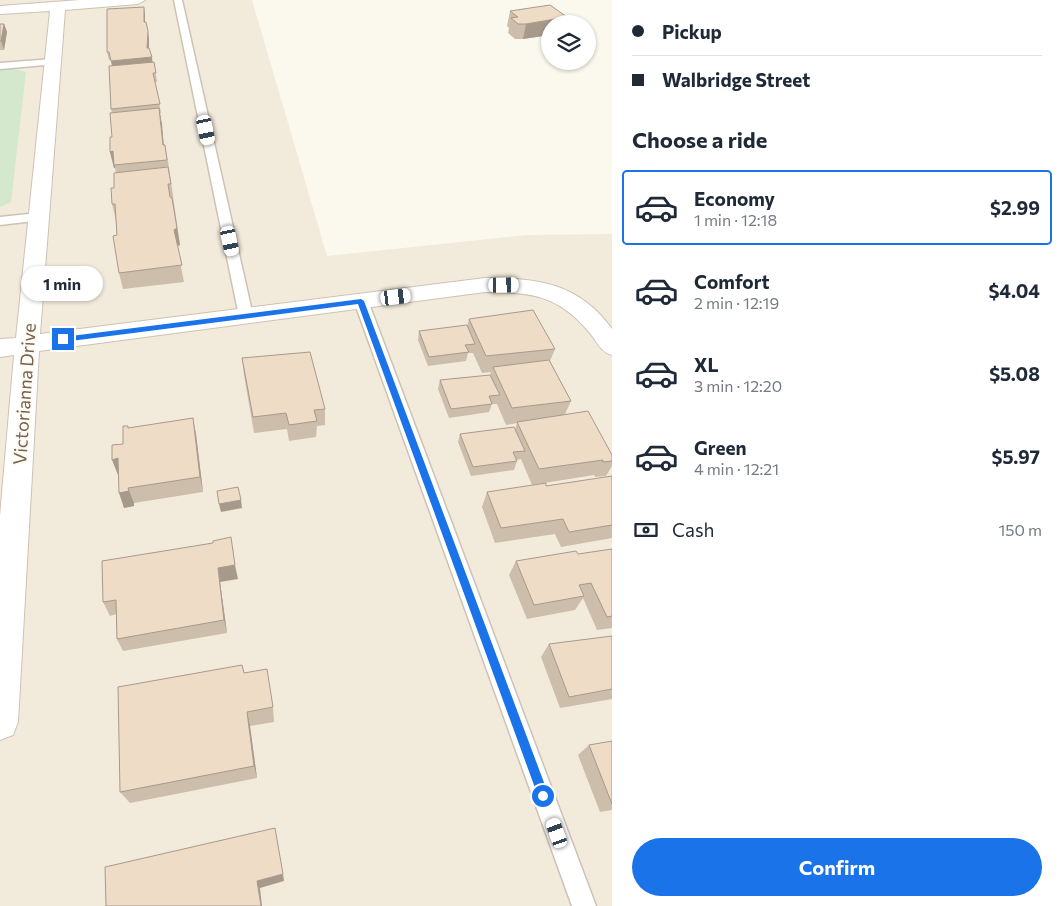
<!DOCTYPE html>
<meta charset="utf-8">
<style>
:root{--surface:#fff;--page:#f2f2f3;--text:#1f2937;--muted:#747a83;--line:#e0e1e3;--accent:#1a73e8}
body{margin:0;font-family:Commissioner,sans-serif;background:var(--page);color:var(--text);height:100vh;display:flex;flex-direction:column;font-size:19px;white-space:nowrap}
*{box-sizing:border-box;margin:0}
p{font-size:16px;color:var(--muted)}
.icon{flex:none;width:28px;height:28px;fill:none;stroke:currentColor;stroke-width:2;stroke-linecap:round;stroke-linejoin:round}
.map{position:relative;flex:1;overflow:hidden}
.drawer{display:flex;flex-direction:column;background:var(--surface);width:450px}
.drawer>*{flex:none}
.guide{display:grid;align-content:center;height:110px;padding:0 20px;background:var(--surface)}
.tools{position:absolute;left:541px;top:15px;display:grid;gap:10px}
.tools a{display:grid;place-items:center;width:55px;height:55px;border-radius:50%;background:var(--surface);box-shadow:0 1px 4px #0004;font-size:25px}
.end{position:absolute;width:22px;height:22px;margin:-11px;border:6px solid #1a73e8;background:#fff;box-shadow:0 0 0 2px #fff}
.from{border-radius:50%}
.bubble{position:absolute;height:35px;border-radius:18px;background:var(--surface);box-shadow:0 1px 4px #0004;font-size:16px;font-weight:700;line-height:35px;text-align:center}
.car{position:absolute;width:15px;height:30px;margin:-15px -8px;border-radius:6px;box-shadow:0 0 4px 1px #0007;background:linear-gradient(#fff 24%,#345 0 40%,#fff 0 76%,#345 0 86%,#fff 0)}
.guide b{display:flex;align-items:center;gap:18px;height:48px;font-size:19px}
.guide b+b{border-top:1px solid var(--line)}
.guide i{width:12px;height:12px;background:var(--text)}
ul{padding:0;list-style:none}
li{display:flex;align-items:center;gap:15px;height:75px;margin:0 10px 8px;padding:0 10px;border:2px solid transparent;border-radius:5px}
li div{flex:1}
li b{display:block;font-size:19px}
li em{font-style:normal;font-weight:700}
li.on{border-color:var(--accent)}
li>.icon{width:45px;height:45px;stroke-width:1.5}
h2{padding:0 20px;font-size:22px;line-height:60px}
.pay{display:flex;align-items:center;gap:12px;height:55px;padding:0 20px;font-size:19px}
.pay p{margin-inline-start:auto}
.primary-button{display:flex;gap:10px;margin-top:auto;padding:10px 20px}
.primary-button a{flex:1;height:58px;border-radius:30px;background:var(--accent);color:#fff;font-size:20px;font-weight:700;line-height:58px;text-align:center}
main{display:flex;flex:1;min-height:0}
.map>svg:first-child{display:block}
.residential{fill:#f2ebdc}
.green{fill:#d3e8cc}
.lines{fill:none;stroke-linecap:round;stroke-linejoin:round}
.lane-casing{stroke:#cdc2b3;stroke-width:3}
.street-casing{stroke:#cdc2b3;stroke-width:2}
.lane{fill:#fff;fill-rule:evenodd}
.street{fill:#fff;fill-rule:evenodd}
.wall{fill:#cdbdab}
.shaded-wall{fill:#a79a8b}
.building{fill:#eedcc7;stroke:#a79a8b}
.route{fill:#1a73e8}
.labels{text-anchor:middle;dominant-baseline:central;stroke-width:4;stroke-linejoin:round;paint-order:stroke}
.street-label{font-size:18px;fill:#756351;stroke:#fefbf3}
</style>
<main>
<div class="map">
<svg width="612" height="906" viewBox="0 0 612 906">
<rect width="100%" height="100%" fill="#fbf8ed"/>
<!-- residential -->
<path class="residential" d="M 0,0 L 252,0 L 327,256 L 527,235 L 612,234 L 612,906 L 0,906 Z"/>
<!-- green -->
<path class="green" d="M 14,69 L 26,72 L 11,202 L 0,207 L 0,70 Z"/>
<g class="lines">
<!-- lane casing -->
<g class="lane-casing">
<path id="lane" d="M 174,0 L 182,0 L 253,316 L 246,321 L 239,316 Z
M 53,59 L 56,60 L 56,64 L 0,69 L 0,63 Z
M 38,213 L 42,214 L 44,217 L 42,220 L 0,225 L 0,217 Z
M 361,297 L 368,301 L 596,906 L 572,906 L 354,301 Z"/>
</g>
<!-- street casing -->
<g class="street-casing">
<path id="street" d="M 80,0 L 145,0 L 138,4 L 65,10 L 40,334 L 485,278 C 538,278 579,283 612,329 L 612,355 C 600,352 597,341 589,332 C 558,295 531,292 485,292 L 39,351 L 18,722 L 13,735 L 0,740 L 0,516 L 14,355 L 0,357 L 0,339 L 16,338 L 50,11 L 0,14 L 0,6 Z"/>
</g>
<!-- lane -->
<use href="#lane" class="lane"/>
<!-- street -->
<use href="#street" class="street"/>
</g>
<!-- wall -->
<path class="wall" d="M 510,11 L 550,24 L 550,35 L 523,39 L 515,39 L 508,33 L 509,28 L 507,26 Z
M 145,15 L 145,22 L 149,39 L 149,48 L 152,62 L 154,62 L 157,82 L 155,82 L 161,113 L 160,113 L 164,145 L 165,145 L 168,161 L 180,245 L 177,246 L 184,282 L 123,289 L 119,273 L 116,221 L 112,204 L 116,173 L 115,168 L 114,168 L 110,152 L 112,137 L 112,113 L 111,109 L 112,66 L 111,60 L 109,60 L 107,52 Z
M 0,24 L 4,24 L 7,32 L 4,50 L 0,50 Z
M 469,319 L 555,349 L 550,361 L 571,401 L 565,414 L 612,455 L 612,466 L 606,476 L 595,477 L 594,475 L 532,485 L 521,459 L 516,460 L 517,461 L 514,470 L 471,476 L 458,442 L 460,434 L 515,429 L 517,423 L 506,425 L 497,404 L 492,404 L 489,412 L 449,418 L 438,389 L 440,380 L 490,375 L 491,372 L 482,373 L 473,353 L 468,353 L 466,361 L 428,366 L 418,340 L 419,331 L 467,326 Z
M 242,358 L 325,409 L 325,425 L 317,426 L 316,437 L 289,441 L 287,429 L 254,433 L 244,375 Z
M 128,428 L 196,434 L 203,492 L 134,503 L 134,506 L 124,508 L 118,475 L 123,444 Z
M 612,476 L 612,538 L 561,547 L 555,534 L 495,543 L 482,507 L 487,492 L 546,486 Z
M 612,549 L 612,628 L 597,630 L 583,598 L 575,610 L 527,619 L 509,575 L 516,561 L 578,554 Z
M 238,579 L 220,582 L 227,633 L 123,651 L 117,639 L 116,614 L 110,616 L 103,602 Z
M 549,644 L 612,689 L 612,699 L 560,708 L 541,657 Z
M 244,673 L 273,707 L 274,722 L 250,726 L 257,778 L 130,803 L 120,792 Z
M 612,741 L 612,810 L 600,812 L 578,755 L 589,745 Z"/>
<!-- shaded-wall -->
<path class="shaded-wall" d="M 144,7 L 145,15 L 145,30 L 144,22 Z
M 567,17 L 566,24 L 550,24 L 550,35 L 523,39 L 526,24 Z
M 4,24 L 7,32 L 4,50 L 1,41 Z
M 148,31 L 149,39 L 149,56 L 147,48 Z
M 152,57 L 153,66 L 113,70 L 111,61 Z
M 159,108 L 162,124 L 165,162 L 163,145 Z
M 113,151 L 115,168 L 114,168 L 110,152 Z
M 172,198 L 180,245 L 176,247 L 174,230 Z
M 193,418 L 196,434 L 203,492 L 200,477 Z
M 118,458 L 123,474 L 118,475 L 112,460 Z
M 128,488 L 134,503 L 134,506 L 124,508 L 119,493 Z
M 241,500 L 242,508 L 221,512 L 219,504 Z
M 235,565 L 238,579 L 220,582 L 227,633 L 224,620 L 218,568 Z
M 247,712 L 250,726 L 257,778 L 254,766 Z
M 283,874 L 284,881 L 260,888 L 262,906 L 261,906 L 257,881 Z"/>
<!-- building -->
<path class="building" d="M 550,5 L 567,17 L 526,24 L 518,24 L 511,18 L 518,17 L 510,11 Z
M 144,7 L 144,22 L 146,22 L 148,31 L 147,48 L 149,48 L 152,57 L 111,61 L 109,52 L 107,52 L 107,9 Z
M 0,24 L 4,24 L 1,41 L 0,41 Z
M 154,62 L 156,73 L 153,73 L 160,104 L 111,109 L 109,66 Z
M 159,108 L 163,145 L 165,145 L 167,160 L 114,165 L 113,151 L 110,152 L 110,137 L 112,137 L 110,113 Z
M 168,167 L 171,184 L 168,184 L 170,197 L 172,198 L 177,228 L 174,230 L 182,265 L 119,273 L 113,236 L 117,235 L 115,204 L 112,204 L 111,188 L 114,188 L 114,173 Z
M 533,310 L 555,349 L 486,356 L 469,319 Z
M 467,325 L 475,344 L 465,345 L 469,352 L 429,357 L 419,331 Z
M 310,352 L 325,409 L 314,410 L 317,421 L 289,425 L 286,413 L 253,417 L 242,358 Z
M 549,360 L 571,401 L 512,408 L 493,367 Z
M 490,375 L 500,395 L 489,396 L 492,404 L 451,409 L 440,380 Z
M 588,411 L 612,455 L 612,461 L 603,462 L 603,460 L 539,469 L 517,422 Z
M 193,418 L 200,477 L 128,488 L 129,491 L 119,493 L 118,458 L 112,460 L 112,445 L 123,444 L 123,426 L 128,426 L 128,428 Z
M 514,427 L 525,451 L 513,452 L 517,461 L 473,467 L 460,434 Z
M 612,476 L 612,525 L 569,532 L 563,519 L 501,528 L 487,492 L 546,483 L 546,486 Z
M 238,487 L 241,500 L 219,504 L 217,491 Z
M 231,537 L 235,565 L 218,568 L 224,620 L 117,639 L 116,600 L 103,602 L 102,561 L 213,543 L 213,541 Z
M 612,549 L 612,616 L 607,617 L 591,583 L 579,585 L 584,596 L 534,605 L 516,561 L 576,551 L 578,554 Z
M 612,636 L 612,689 L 569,697 L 549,644 Z
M 242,665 L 244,673 L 267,669 L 273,707 L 247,712 L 254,766 L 120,792 L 118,687 Z
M 612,741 L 612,804 L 589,745 Z
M 275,828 L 283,874 L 257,881 L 261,906 L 106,906 L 105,867 Z"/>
<!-- route -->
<path class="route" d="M 361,299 L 364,301 L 549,796 L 543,802 L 538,796 L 358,304 L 63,342 L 60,339 L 63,337 Z"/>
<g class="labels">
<!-- street labels -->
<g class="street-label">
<text transform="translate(24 394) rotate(-86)">Victorianna Drive</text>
</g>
</g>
</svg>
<div class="tools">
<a><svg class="icon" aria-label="layers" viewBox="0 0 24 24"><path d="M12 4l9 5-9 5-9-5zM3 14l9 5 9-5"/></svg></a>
</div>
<i class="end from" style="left:543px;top:796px"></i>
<i class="end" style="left:63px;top:339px"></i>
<div class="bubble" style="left:21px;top:266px;width:82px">1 min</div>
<i class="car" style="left:206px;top:130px;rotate:168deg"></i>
<i class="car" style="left:230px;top:241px;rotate:168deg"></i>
<i class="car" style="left:504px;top:285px;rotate:89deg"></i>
<i class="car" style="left:396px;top:297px;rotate:83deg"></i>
<i class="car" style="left:557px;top:833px;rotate:340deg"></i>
</div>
<section class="drawer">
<div class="guide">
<b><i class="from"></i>Pickup</b>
<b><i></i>Walbridge Street</b>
</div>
<h2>Choose a ride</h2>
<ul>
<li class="on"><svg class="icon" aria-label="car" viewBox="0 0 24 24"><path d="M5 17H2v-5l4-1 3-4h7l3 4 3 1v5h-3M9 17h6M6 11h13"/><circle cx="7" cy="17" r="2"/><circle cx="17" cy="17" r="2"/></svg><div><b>Economy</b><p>1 min · 12:18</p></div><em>$2.99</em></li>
<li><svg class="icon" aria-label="car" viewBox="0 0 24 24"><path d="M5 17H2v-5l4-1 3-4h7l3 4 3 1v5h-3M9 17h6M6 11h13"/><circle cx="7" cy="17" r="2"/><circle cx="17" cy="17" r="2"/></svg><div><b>Comfort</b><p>2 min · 12:19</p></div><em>$4.04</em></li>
<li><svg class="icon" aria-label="car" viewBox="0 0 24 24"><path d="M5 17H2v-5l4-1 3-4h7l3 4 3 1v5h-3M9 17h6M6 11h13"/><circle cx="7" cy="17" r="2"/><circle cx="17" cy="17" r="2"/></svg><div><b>XL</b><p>3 min · 12:20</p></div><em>$5.08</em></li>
<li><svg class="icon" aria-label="car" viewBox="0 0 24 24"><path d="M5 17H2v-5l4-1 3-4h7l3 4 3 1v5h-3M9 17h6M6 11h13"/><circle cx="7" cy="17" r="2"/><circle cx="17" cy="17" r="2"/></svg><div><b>Green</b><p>4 min · 12:21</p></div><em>$5.97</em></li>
</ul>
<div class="pay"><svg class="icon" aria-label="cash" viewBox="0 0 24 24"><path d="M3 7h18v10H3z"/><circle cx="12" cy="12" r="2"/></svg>Cash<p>150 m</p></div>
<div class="primary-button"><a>Confirm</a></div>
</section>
</main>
